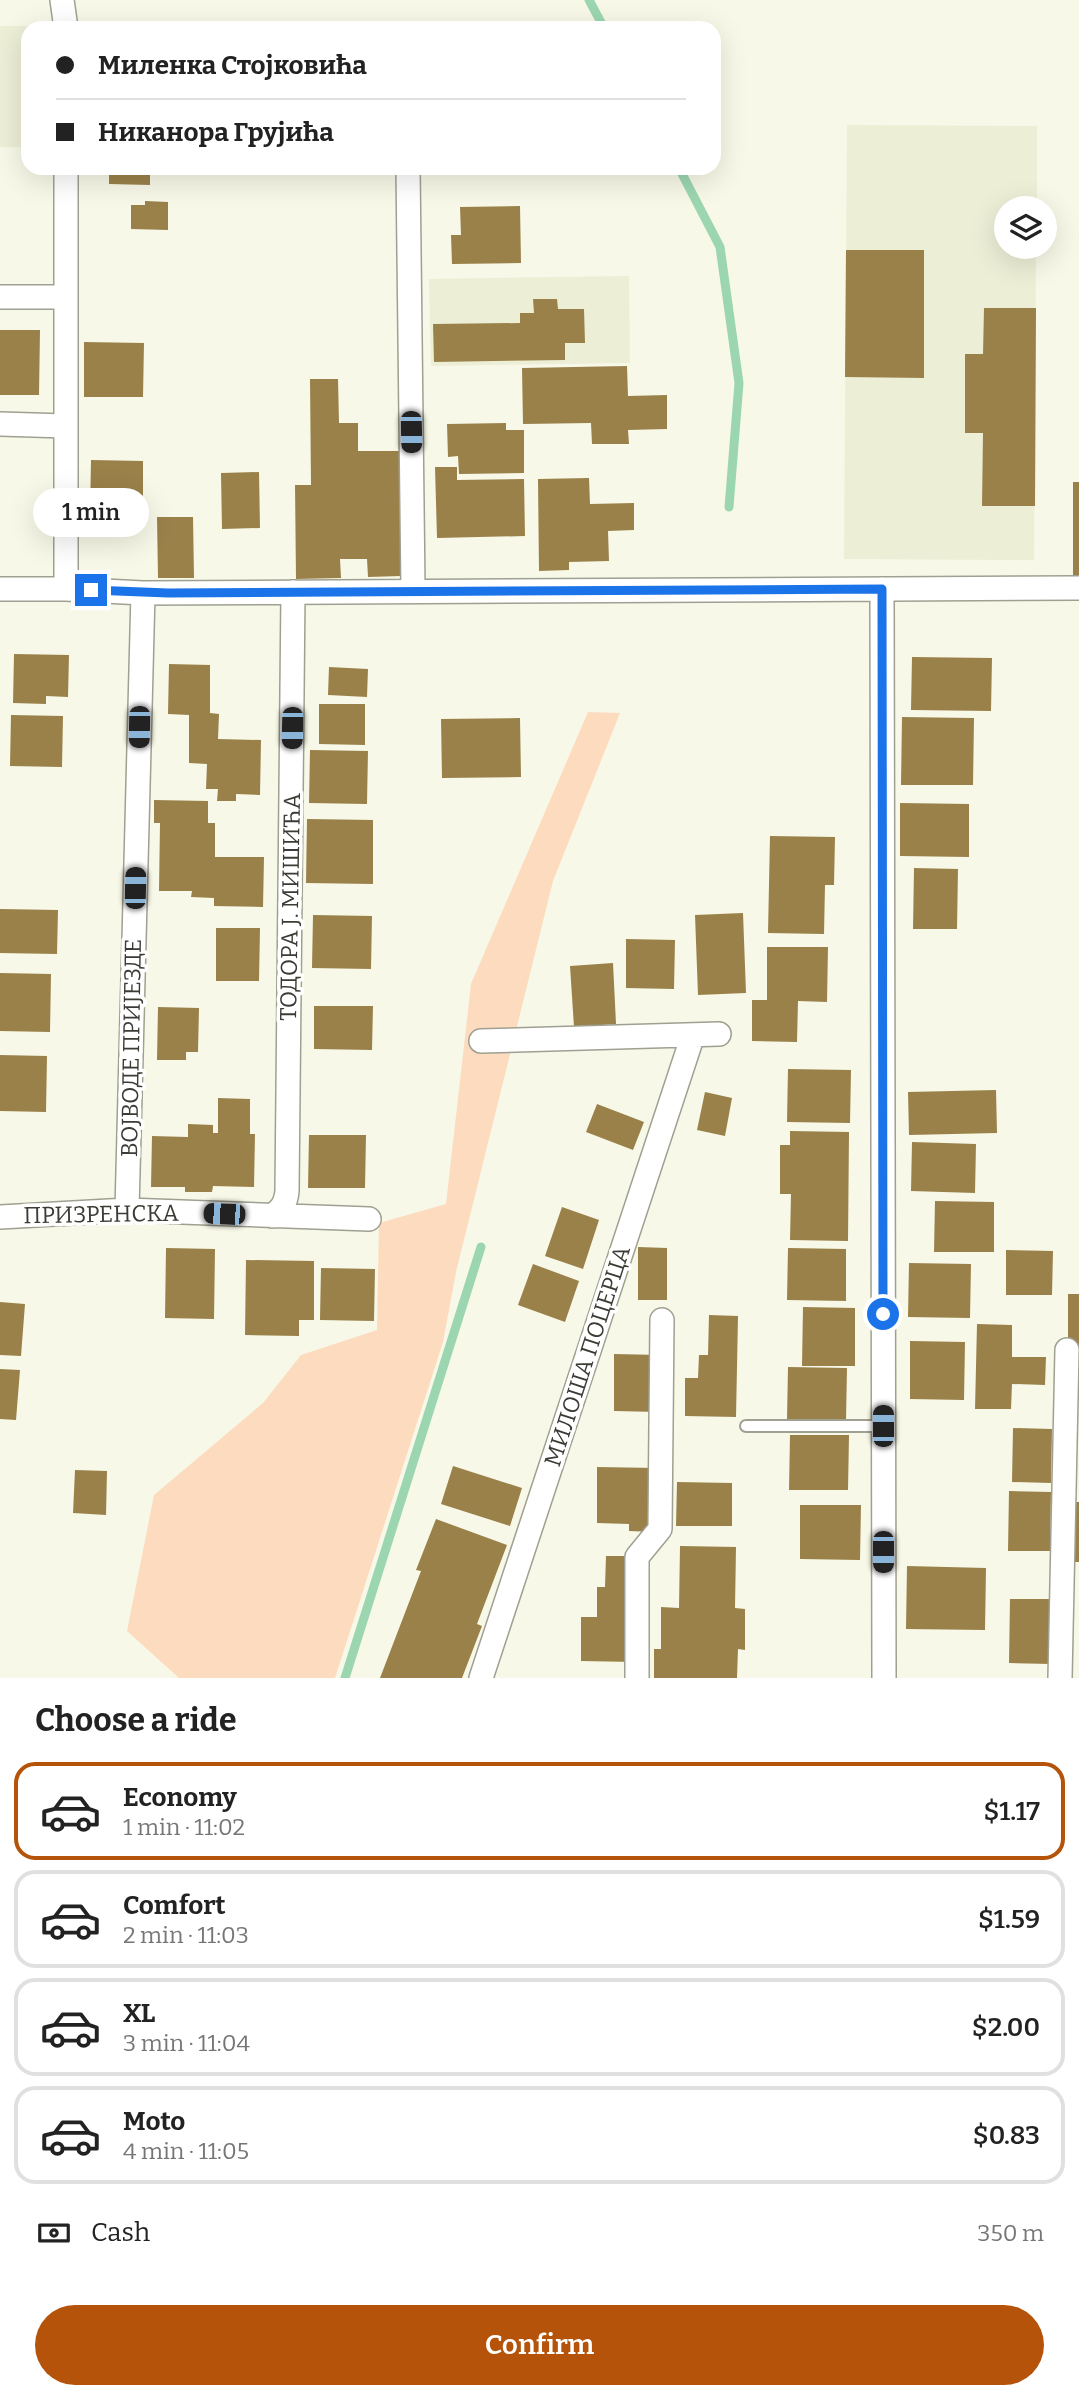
<!DOCTYPE html>
<meta charset="utf-8">
<style>
:root{--surface:#fff;--page:#f6f6f6;--text:#222;--muted:#767676;--line:#e0e0e0;--accent:#b45309}
body{margin:0;font-family:Bitter,serif;background:var(--page);color:var(--text);height:100vh;display:flex;flex-direction:column;font-size:26px;white-space:nowrap}
*{box-sizing:border-box;margin:0}
p{font-size:23px;color:var(--muted)}
.icon{flex:none;width:38px;height:38px;fill:none;stroke:currentColor;stroke-width:2;stroke-linecap:round;stroke-linejoin:round}
.map{position:relative;height:1678px;overflow:hidden}
.details{display:flex;flex-direction:column;background:var(--surface);flex:1}
.details>*{flex:none}
.guide{position:absolute;left:21px;top:21px;width:700px;height:154px;border-radius:21px;box-shadow:0 7px 28px #0002;display:grid;align-content:center;height:154px;padding:0 35px;background:var(--surface)}
.fabs{position:absolute;left:994px;top:196px;display:grid;gap:14px}
.fabs a{display:grid;place-items:center;width:63px;height:63px;border-radius:50%;background:var(--surface);box-shadow:0 7px 28px #0002;font-size:35px}
.end{position:absolute;width:32px;height:32px;margin:-16px;border:9px solid #1a73e8;background:#fff;box-shadow:0 0 0 4px #fff}
.from{border-radius:50%}
.bubble{position:absolute;height:49px;border-radius:24px;background:var(--surface);box-shadow:0 7px 28px #0002;font-size:23px;font-weight:600;line-height:49px;text-align:center}
.car{position:absolute;width:21px;height:42px;margin:-21px -10px;border-radius:9px;box-shadow:0 0 5px 2px #0007;background:linear-gradient(#222 24%,#8ab4d8 0 40%,#222 0 76%,#8ab4d8 0 86%,#222 0)}
.guide b{display:flex;align-items:center;gap:24px;height:66px;font-size:26px}
.guide b+b{border-top:2px solid var(--line)}
.guide i{width:18px;height:18px;background:var(--text)}
ul{padding:0;list-style:none}
li{display:flex;align-items:center;gap:21px;height:98px;margin:0 14px 10px;padding:0 21px;border:4px solid var(--line);border-radius:21px}
li div{flex:1}
li b{display:block;font-size:26px}
li em{font-style:normal;font-weight:600}
li.current{border-color:var(--accent)}
li>.icon{width:63px;height:63px;stroke-width:1.5}
h2{padding:0 35px;font-size:32px;line-height:84px}
.pay{display:flex;align-items:center;gap:18px;height:77px;padding:0 35px;font-size:26px}
.pay p{margin-inline-start:auto}
.button{display:flex;gap:14px;margin-top:auto;padding:14px 35px}
.button a{flex:1;height:80px;border-radius:42px;background:var(--accent);color:#fff;font-size:28px;font-weight:600;line-height:80px;text-align:center}
.map>svg:first-child{display:block}
.built{fill:#edeed6}
.green{fill:#fddbbf}
.lines{fill:none;stroke-linecap:round;stroke-linejoin:round}
.stream{stroke:#9cd6b1;stroke-width:9}
.building{fill:#9a814a}
.service-casing{stroke:#9fa091;stroke-width:14}
.minor-casing{stroke:#9fa091;stroke-width:26}
.service{stroke:#fff;stroke-width:10}
.minor{stroke:#fff;stroke-width:23}
.route{stroke:#1a73e8;stroke-width:9}
.labels{text-anchor:middle;dominant-baseline:central;stroke-width:7;stroke-linejoin:round;paint-order:stroke}
.street-label{font-size:23px;fill:#3b3c35;stroke:#fff}
</style>
<div class="map">
<svg width="1079" height="1678" viewBox="0 0 1079 1678">
<rect width="100%" height="100%" fill="#f7f8e7"/>
<!-- built -->
<path class="built" d="M 0,26 L 53,26 L 53,28 L 28,28 L 28,147 L 0,147 Z
M 847,125 L 1037,126 L 1037,208 L 1006,208 L 1006,247 L 1036,247 L 1034,560 L 844,559 Z
M 629,276 L 630,363 L 431,366 L 429,279 Z"/>
<!-- green -->
<path class="green" d="M 588,712 L 620,713 L 553,881 L 456,1272 L 443,1342 L 335,1678 L 179,1678 L 127,1631 L 154,1495 L 263,1403 L 301,1355 L 377,1330 L 379,1223 L 446,1204 L 471,984 Z"/>
<g class="lines">
<!-- stream -->
<path class="stream" d="M 589,0 L 604,28
M 679,168 L 720,247 L 739,383 L 729,507
M 345,1678 L 481,1247"/>
</g>
<!-- building -->
<path class="building" d="M 109,168 L 150,168 L 150,185 L 109,184 Z
M 145,201 L 168,202 L 168,230 L 131,229 L 131,205 L 145,205 Z
M 520,206 L 521,263 L 452,264 L 451,235 L 461,235 L 460,207 Z
M 846,250 L 924,250 L 924,378 L 845,377 Z
M 533,299 L 557,299 L 558,309 L 584,309 L 585,343 L 565,343 L 565,360 L 434,362 L 433,324 L 520,323 L 520,313 L 534,313 Z
M 984,308 L 1036,308 L 1035,506 L 982,506 L 983,433 L 965,433 L 965,354 L 983,354 Z
M 0,330 L 40,330 L 39,395 L 0,395 Z
M 84,342 L 144,343 L 143,397 L 84,397 Z
M 627,366 L 628,396 L 667,395 L 667,429 L 628,430 L 629,444 L 592,444 L 591,423 L 523,424 L 522,368 Z
M 310,379 L 338,379 L 339,423 L 358,423 L 358,451 L 399,451 L 401,576 L 368,577 L 367,559 L 340,559 L 341,578 L 296,579 L 295,485 L 311,485 Z
M 506,423 L 506,430 L 524,430 L 524,473 L 459,474 L 458,456 L 448,457 L 447,424 Z
M 91,460 L 143,461 L 143,513 L 90,513 Z
M 435,467 L 457,467 L 457,480 L 524,479 L 525,536 L 437,538 Z
M 259,472 L 260,528 L 222,529 L 221,473 Z
M 589,478 L 590,504 L 634,503 L 634,530 L 608,531 L 609,561 L 569,562 L 569,570 L 539,571 L 538,479 Z
M 1073,482 L 1079,482 L 1079,576 L 1073,576 Z
M 157,517 L 193,517 L 194,578 L 158,578 Z
M 14,654 L 69,655 L 68,697 L 46,696 L 46,704 L 13,703 Z
M 912,657 L 992,658 L 991,711 L 911,710 Z
M 169,664 L 210,665 L 210,713 L 219,714 L 218,739 L 261,740 L 260,795 L 236,794 L 236,801 L 217,801 L 218,789 L 206,789 L 207,764 L 189,763 L 189,715 L 168,714 Z
M 329,667 L 368,669 L 367,697 L 328,695 Z
M 319,704 L 365,704 L 365,745 L 319,744 Z
M 11,715 L 63,716 L 62,767 L 10,766 Z
M 902,717 L 974,718 L 973,785 L 901,785 Z
M 520,718 L 521,777 L 442,778 L 441,719 Z
M 310,750 L 368,751 L 367,804 L 309,803 Z
M 154,800 L 208,801 L 208,823 L 215,823 L 215,857 L 264,857 L 263,907 L 214,906 L 214,898 L 191,897 L 192,891 L 159,891 L 160,823 L 154,823 Z
M 900,803 L 969,804 L 969,857 L 900,856 Z
M 307,819 L 373,820 L 373,884 L 306,883 Z
M 770,836 L 835,837 L 834,885 L 825,885 L 824,934 L 768,933 Z
M 914,868 L 958,869 L 957,929 L 913,929 Z
M 0,909 L 58,910 L 57,954 L 0,953 Z
M 743,913 L 746,993 L 698,995 L 695,915 Z
M 313,915 L 372,916 L 371,969 L 312,968 Z
M 216,928 L 260,928 L 259,981 L 216,981 Z
M 626,939 L 675,940 L 674,989 L 626,988 Z
M 767,947 L 828,947 L 827,1002 L 798,1001 L 797,1042 L 752,1041 L 752,1000 L 767,1000 Z
M 613,963 L 616,1024 L 574,1027 L 570,966 Z
M 0,973 L 51,974 L 50,1032 L 0,1031 Z
M 314,1006 L 373,1006 L 372,1050 L 314,1049 Z
M 158,1007 L 199,1008 L 198,1052 L 186,1052 L 186,1060 L 157,1060 Z
M 0,1055 L 47,1056 L 46,1112 L 0,1111 Z
M 788,1069 L 851,1070 L 850,1123 L 787,1122 Z
M 996,1090 L 997,1133 L 909,1135 L 908,1092 Z
M 705,1092 L 732,1098 L 725,1136 L 697,1130 Z
M 218,1098 L 250,1099 L 250,1134 L 255,1134 L 254,1187 L 213,1186 L 212,1192 L 185,1192 L 185,1187 L 151,1187 L 152,1136 L 188,1137 L 188,1124 L 213,1125 L 213,1133 L 218,1133 Z
M 597,1104 L 644,1122 L 633,1150 L 586,1132 Z
M 790,1131 L 849,1132 L 848,1241 L 790,1240 L 791,1194 L 780,1194 L 780,1145 L 790,1145 Z
M 309,1135 L 366,1135 L 365,1188 L 308,1188 Z
M 912,1142 L 976,1144 L 975,1193 L 911,1191 Z
M 935,1201 L 994,1202 L 994,1252 L 934,1252 Z
M 562,1207 L 599,1220 L 583,1269 L 545,1256 Z
M 638,1247 L 667,1248 L 667,1300 L 638,1300 Z
M 166,1248 L 215,1249 L 214,1319 L 165,1318 Z
M 788,1248 L 846,1249 L 846,1301 L 787,1300 Z
M 1006,1250 L 1053,1251 L 1052,1295 L 1006,1295 Z
M 246,1260 L 314,1261 L 314,1320 L 299,1320 L 299,1336 L 245,1335 Z
M 909,1263 L 971,1264 L 970,1318 L 908,1317 Z
M 533,1264 L 579,1281 L 565,1322 L 518,1305 Z
M 321,1268 L 375,1269 L 374,1321 L 320,1320 Z
M 1068,1294 L 1079,1294 L 1079,1347 L 1068,1347 Z
M 0,1302 L 25,1304 L 21,1356 L 0,1355 Z
M 803,1307 L 855,1308 L 855,1366 L 802,1366 Z
M 709,1315 L 738,1316 L 736,1417 L 685,1416 L 685,1378 L 698,1378 L 699,1355 L 708,1355 Z
M 977,1324 L 1012,1325 L 1012,1357 L 1046,1357 L 1045,1385 L 1012,1384 L 1011,1409 L 975,1409 Z
M 910,1341 L 965,1342 L 964,1400 L 910,1399 Z
M 614,1354 L 660,1355 L 659,1412 L 614,1411 Z
M 788,1367 L 847,1368 L 846,1420 L 787,1419 Z
M 0,1369 L 20,1370 L 16,1420 L 0,1419 Z
M 1013,1428 L 1052,1429 L 1051,1483 L 1012,1482 Z
M 790,1435 L 849,1435 L 848,1490 L 789,1490 Z
M 453,1466 L 522,1488 L 510,1526 L 441,1504 Z
M 597,1467 L 656,1468 L 655,1532 L 629,1531 L 629,1524 L 597,1523 Z
M 75,1470 L 107,1471 L 106,1515 L 73,1513 Z
M 677,1482 L 732,1483 L 732,1526 L 676,1526 Z
M 1009,1491 L 1051,1492 L 1050,1551 L 1008,1551 Z
M 1074,1502 L 1079,1502 L 1079,1562 L 1073,1562 Z
M 800,1505 L 861,1505 L 860,1560 L 800,1559 Z
M 436,1519 L 507,1545 L 477,1624 L 482,1626 L 462,1678 L 380,1678 L 421,1571 L 416,1570 Z
M 680,1546 L 736,1547 L 735,1608 L 745,1609 L 745,1650 L 738,1649 L 737,1678 L 654,1678 L 654,1649 L 661,1649 L 661,1607 L 679,1608 Z
M 606,1556 L 632,1556 L 634,1662 L 581,1661 L 581,1617 L 597,1617 L 597,1587 L 605,1587 Z
M 907,1566 L 986,1568 L 985,1630 L 906,1629 Z
M 1010,1599 L 1052,1599 L 1051,1664 L 1009,1663 Z"/>
<g class="lines">
<!-- service casing -->
<g class="service-casing">
<path id="service" d="M 746,1426 L 883,1426"/>
</g>
<!-- minor casing -->
<g class="minor-casing">
<path id="minor" d="M 62,0 L 66,28
M 66,168 L 66,589 L 143,593 L 1079,588
M 408,168 L 413,590
M 0,297 L 65,297
M 0,424 L 65,426
M 0,589 L 66,589
M 882,589 L 884,1678
M 481,1041 L 719,1034
M 127,1210 L 143,593
M 272,1216 C 282,1209 286,1203 287,1191 L 293,592
M 0,1217 L 127,1210 L 369,1219
M 481,1678 L 693,1035
M 637,1678 L 637,1557 L 660,1529 L 662,1320
M 1060,1678 L 1067,1350"/>
</g>
<!-- service -->
<use href="#service" class="service"/>
<!-- minor -->
<use href="#minor" class="minor"/>
</g>
<g class="lines">
<!-- route -->
<path class="route" d="M 91,590 L 168,593 L 882,589 L 883,1314"/>
</g>
<g class="labels">
<!-- street labels -->
<g class="street-label">
<text transform="translate(290 907) rotate(-89)">ТОДОРА Ј. МИШИЋА</text>
<text transform="translate(131 1048) rotate(-89)">ВОЈВОДЕ ПРИЈЕЗДЕ</text>
<text transform="translate(101 1214) rotate(-1)">ПРИЗРЕНСКА</text>
<text transform="translate(587 1356) rotate(-72)">МИЛОША ПОЦЕРЦА</text>
</g>
</g>
</svg>
<div class="fabs">
<a><svg class="icon" aria-label="layers" viewBox="0 0 24 24"><path d="M12 4l9 5-9 5-9-5zM3 14l9 5 9-5"/></svg></a>
</div>
<i class="end from" style="left:883px;top:1314px"></i>
<i class="end" style="left:91px;top:590px"></i>
<div class="bubble" style="left:33px;top:488px;width:116px">1 min</div>
<i class="car" style="left:411px;top:432px;rotate:179deg"></i>
<i class="car" style="left:139px;top:727px;rotate:181deg"></i>
<i class="car" style="left:292px;top:728px;rotate:181deg"></i>
<i class="car" style="left:135px;top:888px;rotate:1deg"></i>
<i class="car" style="left:224px;top:1214px;rotate:272deg"></i>
<i class="car" style="left:883px;top:1426px;rotate:0deg"></i>
<i class="car" style="left:883px;top:1552px;rotate:180deg"></i>
<div class="guide">
<b><i class="from"></i>Миленка Стојковића</b>
<b><i></i>Никанора Грујића</b>
</div>
</div>
<section class="details">
<h2>Choose a ride</h2>
<ul>
<li class="current"><svg class="icon" aria-label="car" viewBox="0 0 24 24"><path d="M5 17H2v-5l4-1 3-4h7l3 4 3 1v5h-3M9 17h6M6 11h13"/><circle cx="7" cy="17" r="2"/><circle cx="17" cy="17" r="2"/></svg><div><b>Economy</b><p>1 min · 11:02</p></div><em>$1.17</em></li>
<li><svg class="icon" aria-label="car" viewBox="0 0 24 24"><path d="M5 17H2v-5l4-1 3-4h7l3 4 3 1v5h-3M9 17h6M6 11h13"/><circle cx="7" cy="17" r="2"/><circle cx="17" cy="17" r="2"/></svg><div><b>Comfort</b><p>2 min · 11:03</p></div><em>$1.59</em></li>
<li><svg class="icon" aria-label="car" viewBox="0 0 24 24"><path d="M5 17H2v-5l4-1 3-4h7l3 4 3 1v5h-3M9 17h6M6 11h13"/><circle cx="7" cy="17" r="2"/><circle cx="17" cy="17" r="2"/></svg><div><b>XL</b><p>3 min · 11:04</p></div><em>$2.00</em></li>
<li><svg class="icon" aria-label="car" viewBox="0 0 24 24"><path d="M5 17H2v-5l4-1 3-4h7l3 4 3 1v5h-3M9 17h6M6 11h13"/><circle cx="7" cy="17" r="2"/><circle cx="17" cy="17" r="2"/></svg><div><b>Moto</b><p>4 min · 11:05</p></div><em>$0.83</em></li>
</ul>
<div class="pay"><svg class="icon" aria-label="cash" viewBox="0 0 24 24"><path d="M3 7h18v10H3z"/><circle cx="12" cy="12" r="2"/></svg>Cash<p>350 m</p></div>
<div class="button"><a>Confirm</a></div>
</section>
